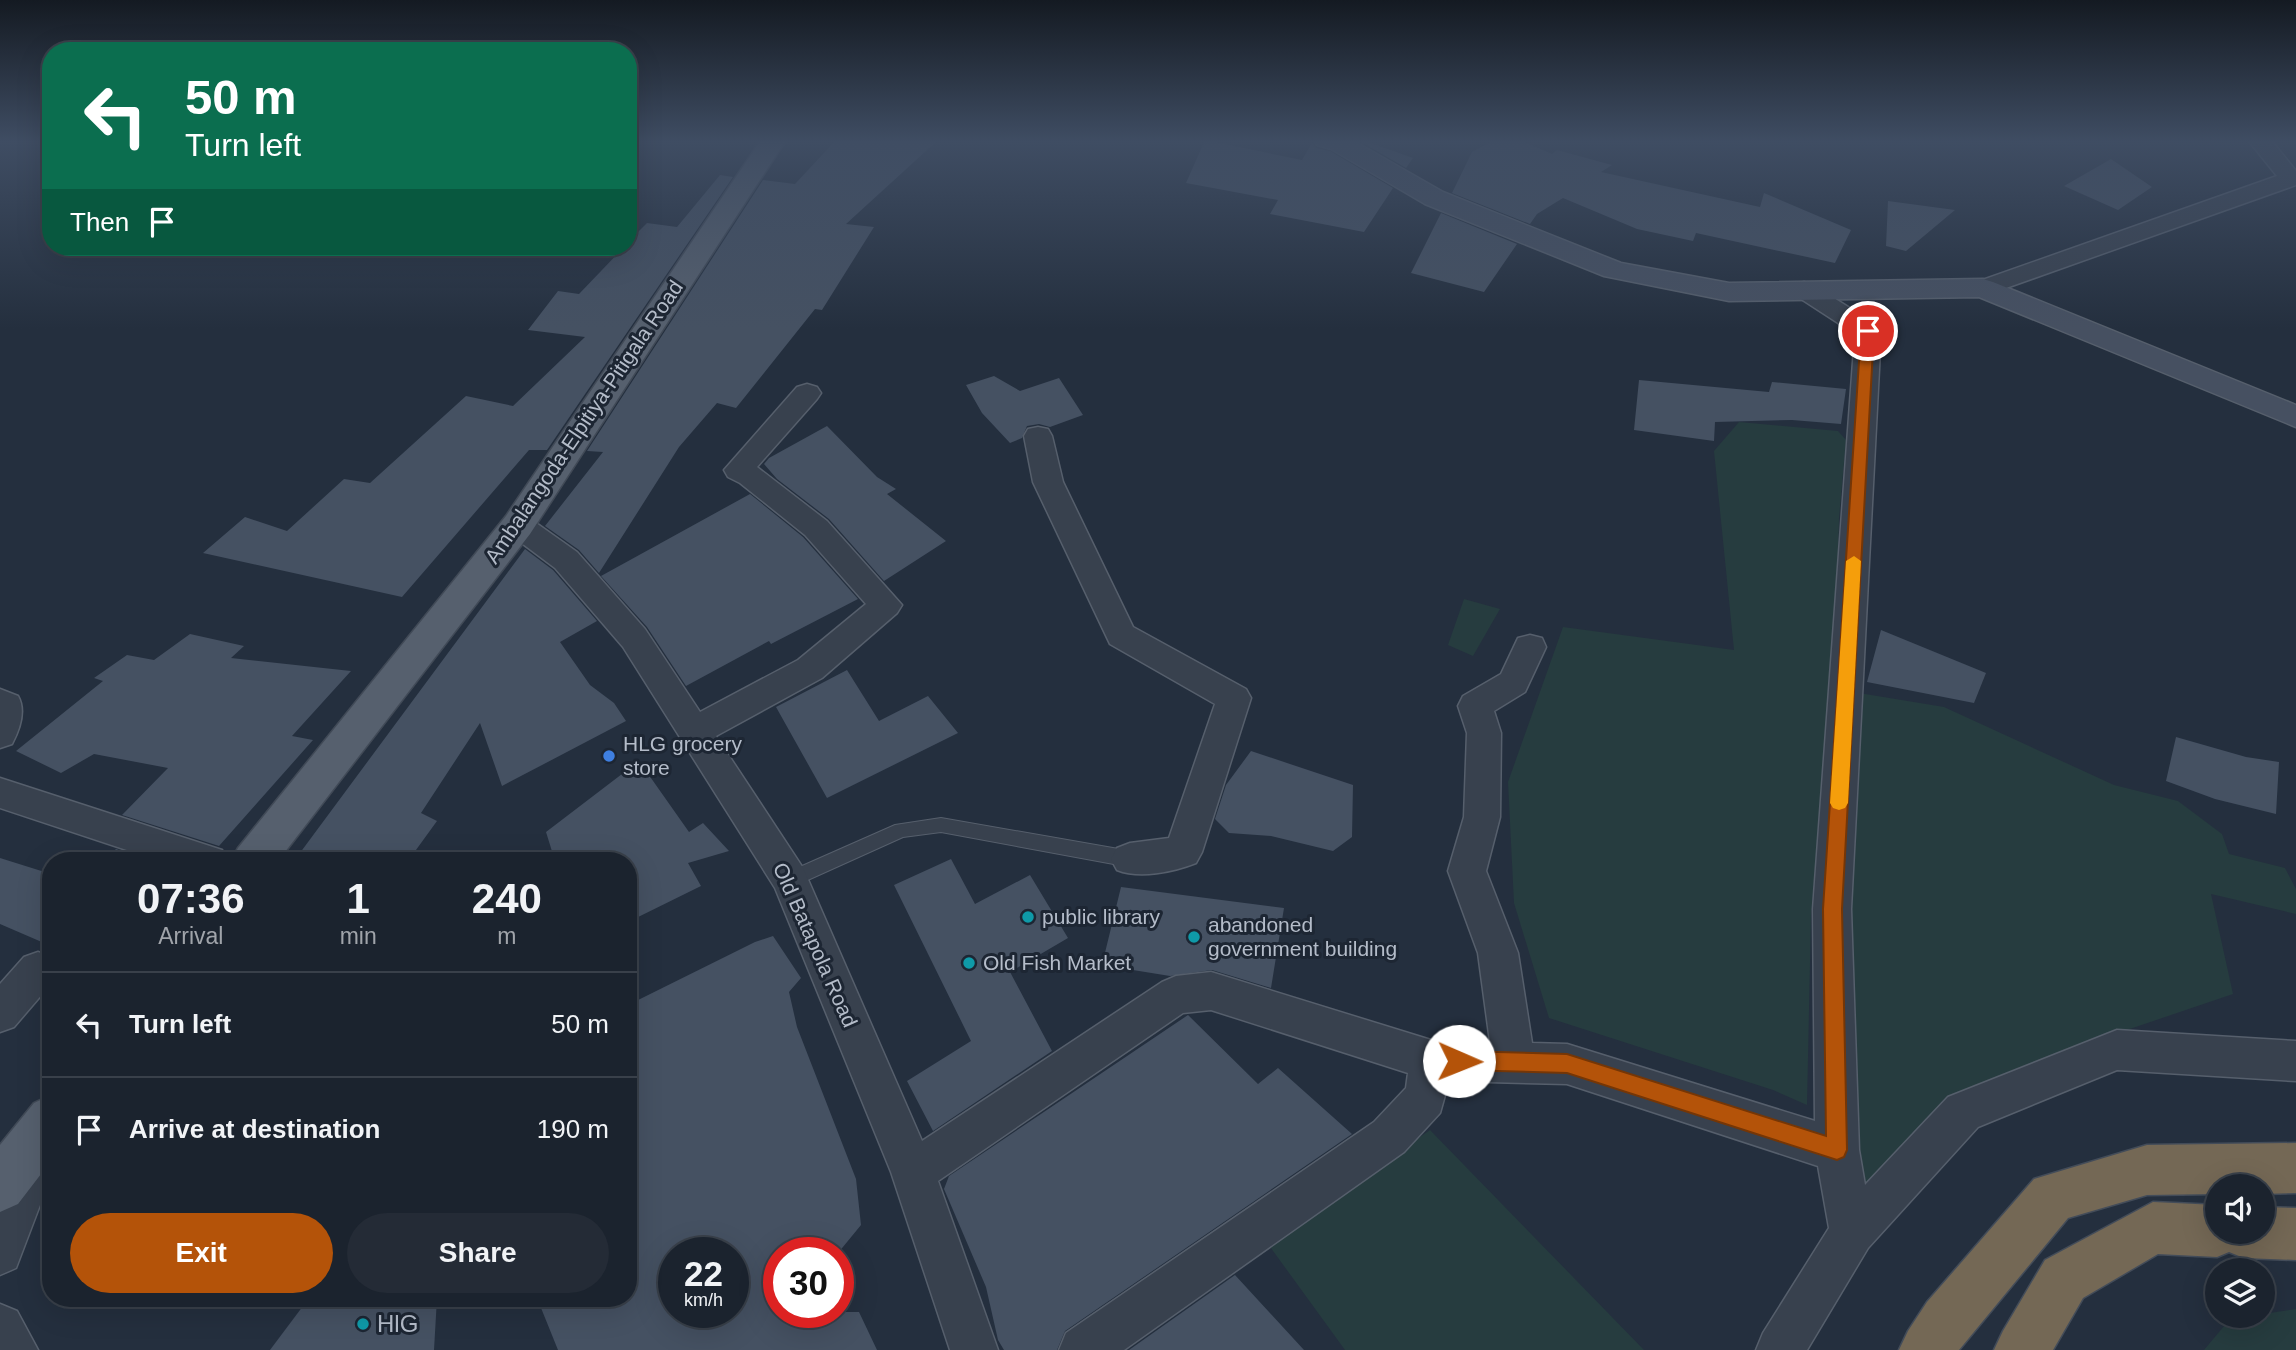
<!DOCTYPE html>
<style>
body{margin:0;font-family:Arial,sans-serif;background:#242b36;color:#f1f3f6;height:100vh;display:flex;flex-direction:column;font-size:26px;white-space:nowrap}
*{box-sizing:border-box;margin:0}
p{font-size:23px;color:#a0a4aa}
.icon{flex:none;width:38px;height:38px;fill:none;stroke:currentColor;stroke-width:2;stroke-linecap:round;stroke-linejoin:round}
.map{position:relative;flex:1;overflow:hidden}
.drawer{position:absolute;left:42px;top:852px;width:595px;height:455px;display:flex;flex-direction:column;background:#1b232e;border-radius:28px;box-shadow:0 7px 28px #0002,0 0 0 2px #39404a}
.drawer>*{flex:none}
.guide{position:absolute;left:42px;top:42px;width:595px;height:214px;border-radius:28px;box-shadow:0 7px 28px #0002,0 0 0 2px #39404a;background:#0b6e4f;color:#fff;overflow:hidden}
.buttons{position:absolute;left:2205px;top:1174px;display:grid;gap:14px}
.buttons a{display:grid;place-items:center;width:70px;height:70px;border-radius:50%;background:#1b232e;box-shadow:0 7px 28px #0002,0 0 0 2px #39404a;font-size:35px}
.speed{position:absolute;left:658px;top:1237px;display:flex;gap:14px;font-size:35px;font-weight:700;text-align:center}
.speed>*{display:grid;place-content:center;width:91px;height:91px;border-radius:50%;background:#1b232e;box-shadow:0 7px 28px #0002,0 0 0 2px #39404a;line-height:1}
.speed small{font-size:18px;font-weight:400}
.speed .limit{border:10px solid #d22;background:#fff;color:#111}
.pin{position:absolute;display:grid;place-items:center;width:60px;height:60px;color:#fff;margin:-30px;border:4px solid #fff;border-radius:50%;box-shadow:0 2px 7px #0007}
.me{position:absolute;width:77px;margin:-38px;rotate:91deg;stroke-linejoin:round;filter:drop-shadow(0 0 5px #0008)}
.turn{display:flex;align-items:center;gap:24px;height:147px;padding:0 28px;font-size:32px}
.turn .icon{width:91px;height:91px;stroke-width:2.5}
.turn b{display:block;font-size:49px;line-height:60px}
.then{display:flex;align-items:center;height:66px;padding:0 28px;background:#0003;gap:14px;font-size:26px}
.eta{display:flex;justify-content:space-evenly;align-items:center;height:119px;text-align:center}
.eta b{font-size:42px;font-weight:600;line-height:49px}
.cta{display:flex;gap:14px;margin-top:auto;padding:14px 28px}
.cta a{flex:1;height:80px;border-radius:42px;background:#b45309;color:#fff;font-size:28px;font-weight:600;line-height:80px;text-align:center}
.cta a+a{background:#242b36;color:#f1f3f6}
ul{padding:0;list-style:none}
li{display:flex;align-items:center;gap:21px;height:105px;padding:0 28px;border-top:2px solid #39404a}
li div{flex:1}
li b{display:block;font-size:26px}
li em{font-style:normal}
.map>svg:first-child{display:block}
</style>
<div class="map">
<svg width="2296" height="1350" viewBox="0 0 2296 1350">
<rect width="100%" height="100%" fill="#242f3e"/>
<path fill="#263c3f" d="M1739,422L1838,431L1846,440L1839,518L1836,630L1811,915L1807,1105L1773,1090L1549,1018L1514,903L1508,782L1563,627L1734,650L1714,451Z
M1464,599L1500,609L1473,656L1448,645Z
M1859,693L1944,707L2114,785L2178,801L2222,834L2229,854L2285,868L2296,889V914L2211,894L2233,994L2059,1053L1863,1214L1836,1081Z
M1430,1130L1644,1350H1345L1268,1244Z
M2296,1309V1350H2204L2230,1319Z"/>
<path fill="#455162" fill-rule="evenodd" d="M836,140H938L846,224L874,227L822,310L815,309L736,408L717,403L679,447L599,573L579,550L545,526L603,452L587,451L763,180L795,184Z
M1205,140L1302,160L1312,143L1316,148L1330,151L1393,188L1364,232L1270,214L1278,200L1186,183Z
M1358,140H1362L1413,158L1406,168Z
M1494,140H1520L1552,154L1557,150L1612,165L1601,172L1760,207L1764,193L1851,230L1835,263L1696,233L1693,241L1637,229L1563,198L1537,214L1530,224L1452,193L1472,152Z
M2111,159L2152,187L2118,210L2064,186Z
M720,175L733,177L547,450H529L402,597L203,553L245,517L287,531L344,479L370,483L466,396L513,406L585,337L528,330L558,291L579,294L624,247H628V242L647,223L677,227Z
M1888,201L1955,210L1906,251L1886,246Z
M1441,213L1517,244L1484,292L1411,273Z
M994,376L1020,391L1059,378L1083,415L1050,427L1039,424L1027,426L1022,438L1010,443L982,413L966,385Z
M1639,380L1769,392L1772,382L1846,389L1841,424L1792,420L1715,422L1714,441L1634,430Z
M827,426L877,477L896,489L887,494L946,541L884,581L829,519L777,479L764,464L769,458Z
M750,494L803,537L858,599L771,644L769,641L686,686L647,627L601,576Z
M525,549L553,570L597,621L560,642L590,685L614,703L626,721L502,786L480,723L421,813L437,821L408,861H294Z
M1881,630L1986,673L1974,703L1867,682Z
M190,634L244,646L231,658L351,671L292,736L313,740L219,846L122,815L168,768L94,754L61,773L16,751L103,681L94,678L127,655L154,660Z
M847,670L879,721L928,696L958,733L827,798L776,707Z
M2176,737L2246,757L2279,762L2276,814L2215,799L2166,781Z
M1251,751L1353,785L1352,837L1333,851L1271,836L1229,833L1215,819L1226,785Z
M639,761L689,832L703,823L729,851L688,863L701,886L628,922V861H555L546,832Z
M116,849L152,861H104Z
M0,858L51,874V946L0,924Z
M951,859L975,904L1030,875L1068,938L1010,972L1052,1051L933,1131L907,1081L971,1041L894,885Z
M1121,887L1284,908L1271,988L1212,970L1170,976L1102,965Z
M773,936L801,978L789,992L797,1027L856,1179L861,1225L838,1253H779V1312H859L877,1350H558L537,1298H628V1005L755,942ZM674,1253H733V1312H674Z
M1188,1015L1258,1084L1278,1068L1352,1134L1065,1331L1057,1350H1004L998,1340L986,1287L944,1189L949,1176Z
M1235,1275L1304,1350H1129Z
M309,1298H437L434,1350H270Z"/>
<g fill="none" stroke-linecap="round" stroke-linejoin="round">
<defs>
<path id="lane" d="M941,818L1130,851L1136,854L1139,859L1136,864L1130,867L941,832L903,837L790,888L784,886L781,880L784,874L895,825Z"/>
<path id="street" d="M2248,140H2271L2296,171V185L1992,293L1983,296L1974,293L1970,288L1974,283L2277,176Z
M1804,282L1813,285L1877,325L1881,331L1851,909L1859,1150L1865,1185L1948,1097L2117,1030L2296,1041V1081L2117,1070L1978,1127L1868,1248L1807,1350H1756L1763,1333L1829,1228L1818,1166L1567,1084L1449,1081L1440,1113L1404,1152L1124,1350H1059L1066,1333L1374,1122L1406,1088L1408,1073L1211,1010L1183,1013L938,1181L998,1350H950L891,1172L775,888L623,647L555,568L507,532L503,525L507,518L518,514L529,518L577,552L645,629L700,712L798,660L866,604L805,535L740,483L728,477L724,470L797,387L807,384L817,387L821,393L817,399L757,467L827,521L902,605L897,613L822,678L716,736L803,868L922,1141L1162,982L1176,976L1211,972L1431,1040L1490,1042L1478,953L1448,871L1464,817L1467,733L1458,706L1463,696L1501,674L1518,638L1530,635L1542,638L1546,647L1525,692L1494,711L1501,733L1500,817L1486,871L1518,953L1532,1043L1567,1044L1815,1121L1813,909L1855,334L1795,295L1791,290L1795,285Z
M1038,427L1048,429L1052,436L1063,482L1133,627L1246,689L1251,698L1202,852L1196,863C1173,872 1140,879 1117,870L1111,859L1117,848L1130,843L1169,838L1215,704L1110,644L1033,482L1024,436L1028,429Z
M0,689L18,696C26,710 20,729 12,744L0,748Z
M0,778L222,850L228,861H160L0,808Z
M38,952L51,957V994L44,992L14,1027L0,1032V984L24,957Z
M35,1138L51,1145V1176L16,1268L0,1275V1194L20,1145Z
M0,1304L17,1311L38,1350H0Z"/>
<path id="secondary" d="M1314,140H1352L1443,192L1621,263L1729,283L1983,279L1993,282L2296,405V427L1979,297L1729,301L1604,276L1425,204L1331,149L1317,145Z"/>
<path id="primary" d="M761,140H786L530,534L278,861H231L238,848L506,516Z
M51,1095V1161L18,1204L0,1212V1145L34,1103Z"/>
<path id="highway" d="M2296,1143V1193L2263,1194V1186H2217V1194L2147,1195L2068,1218L1959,1350H1899L1908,1331L1927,1302L2034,1179L2147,1145Z
M2153,1202L2217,1205V1232H2263V1207L2296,1208V1260L2244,1258L2229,1252L2217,1257L2158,1254L2083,1298L2053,1350H1994L2003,1331L2045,1260Z"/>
</defs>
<use href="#lane" stroke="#565f6c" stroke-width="2"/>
<use href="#street" stroke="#565f6c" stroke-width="3"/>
<use href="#secondary" stroke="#565f6c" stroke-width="3"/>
<use href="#primary" stroke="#414a57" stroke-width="3"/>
<use href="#highway" stroke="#434c59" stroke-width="3"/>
<use href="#lane" fill="#38414e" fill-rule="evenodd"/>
<use href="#street" fill="#38414e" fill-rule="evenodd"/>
<use href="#secondary" fill="#465061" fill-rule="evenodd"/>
<use href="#primary" fill="#56606e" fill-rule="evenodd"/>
<use href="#highway" fill="#746855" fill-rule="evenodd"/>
</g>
<linearGradient id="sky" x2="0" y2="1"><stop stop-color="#141a22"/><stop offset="0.43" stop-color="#3f4d63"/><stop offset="1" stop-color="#3f4d63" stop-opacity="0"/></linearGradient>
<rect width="2296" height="329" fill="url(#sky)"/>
<path fill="#b45309" stroke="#753606" stroke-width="2" d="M1868,327L1874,331L1842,909L1847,1150L1844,1157L1837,1160L1567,1073L1459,1070L1452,1068L1449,1061L1452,1054L1459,1051L1567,1054L1826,1136L1823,909L1861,331Z"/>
<path fill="#f59e0b" d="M1854,556L1861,561L1848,803L1845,808L1839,810L1833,808L1830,803L1846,561Z"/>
<circle fill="#3f7fe0" stroke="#1d2633" stroke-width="2.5" cx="609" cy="756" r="7"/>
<g fill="#0f9aa8" stroke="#1d2633" stroke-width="2.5">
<circle cx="1028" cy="917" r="7"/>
<circle cx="1194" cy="937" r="7"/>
<circle cx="969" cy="963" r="7"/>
<circle cx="363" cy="1324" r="7"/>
</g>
<g text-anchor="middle" stroke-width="6" stroke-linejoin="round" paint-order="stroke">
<g font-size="21" fill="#b4bcc9" stroke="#1d2633">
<text transform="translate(584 422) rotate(-56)" y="7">Ambalangoda-Elpitiya-Pitigala Road</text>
<text transform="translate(815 945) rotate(66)" y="7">Old Batapola Road</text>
</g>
<g font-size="21" fill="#b4bcc9" stroke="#1d2633" text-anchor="start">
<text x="623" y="751">HLG grocery<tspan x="623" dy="24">store</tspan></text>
<text x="1042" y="924">public library</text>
<text x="1208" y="932">abandoned<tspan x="1208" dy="24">government building</tspan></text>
<text x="983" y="970">Old Fish Market</text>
</g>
<g font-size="24" fill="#b4bcc9" stroke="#1d2633" text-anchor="start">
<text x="377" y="1332">HlG</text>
</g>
</g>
</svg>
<div class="buttons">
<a><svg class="icon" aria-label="sound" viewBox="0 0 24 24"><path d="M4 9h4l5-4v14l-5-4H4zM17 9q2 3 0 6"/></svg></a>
<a><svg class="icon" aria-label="layers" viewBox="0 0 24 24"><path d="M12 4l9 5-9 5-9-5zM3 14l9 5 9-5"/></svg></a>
</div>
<div class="speed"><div>22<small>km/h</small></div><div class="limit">30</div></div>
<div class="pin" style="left:1868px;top:331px;background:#d93025"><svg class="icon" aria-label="arrive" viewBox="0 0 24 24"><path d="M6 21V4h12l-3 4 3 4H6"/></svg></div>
<svg class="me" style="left:1459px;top:1061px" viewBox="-20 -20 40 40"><circle r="19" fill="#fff"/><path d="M0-13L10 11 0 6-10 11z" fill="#b45309"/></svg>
<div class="guide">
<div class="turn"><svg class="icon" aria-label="left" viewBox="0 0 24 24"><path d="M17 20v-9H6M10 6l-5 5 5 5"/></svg><div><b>50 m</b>Turn left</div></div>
<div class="then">Then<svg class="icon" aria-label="arrive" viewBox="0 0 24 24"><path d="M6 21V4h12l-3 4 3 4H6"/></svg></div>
</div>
<section class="drawer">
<div class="eta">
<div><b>07:36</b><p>Arrival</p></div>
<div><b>1</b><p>min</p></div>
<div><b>240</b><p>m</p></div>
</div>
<ul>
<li><svg class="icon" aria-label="left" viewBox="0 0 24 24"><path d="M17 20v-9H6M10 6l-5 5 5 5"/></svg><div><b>Turn left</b></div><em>50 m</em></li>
<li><svg class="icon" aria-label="arrive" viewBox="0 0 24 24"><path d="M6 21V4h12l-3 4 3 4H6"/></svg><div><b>Arrive at destination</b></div><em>190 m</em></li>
</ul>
<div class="cta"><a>Exit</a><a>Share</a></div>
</section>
</div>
